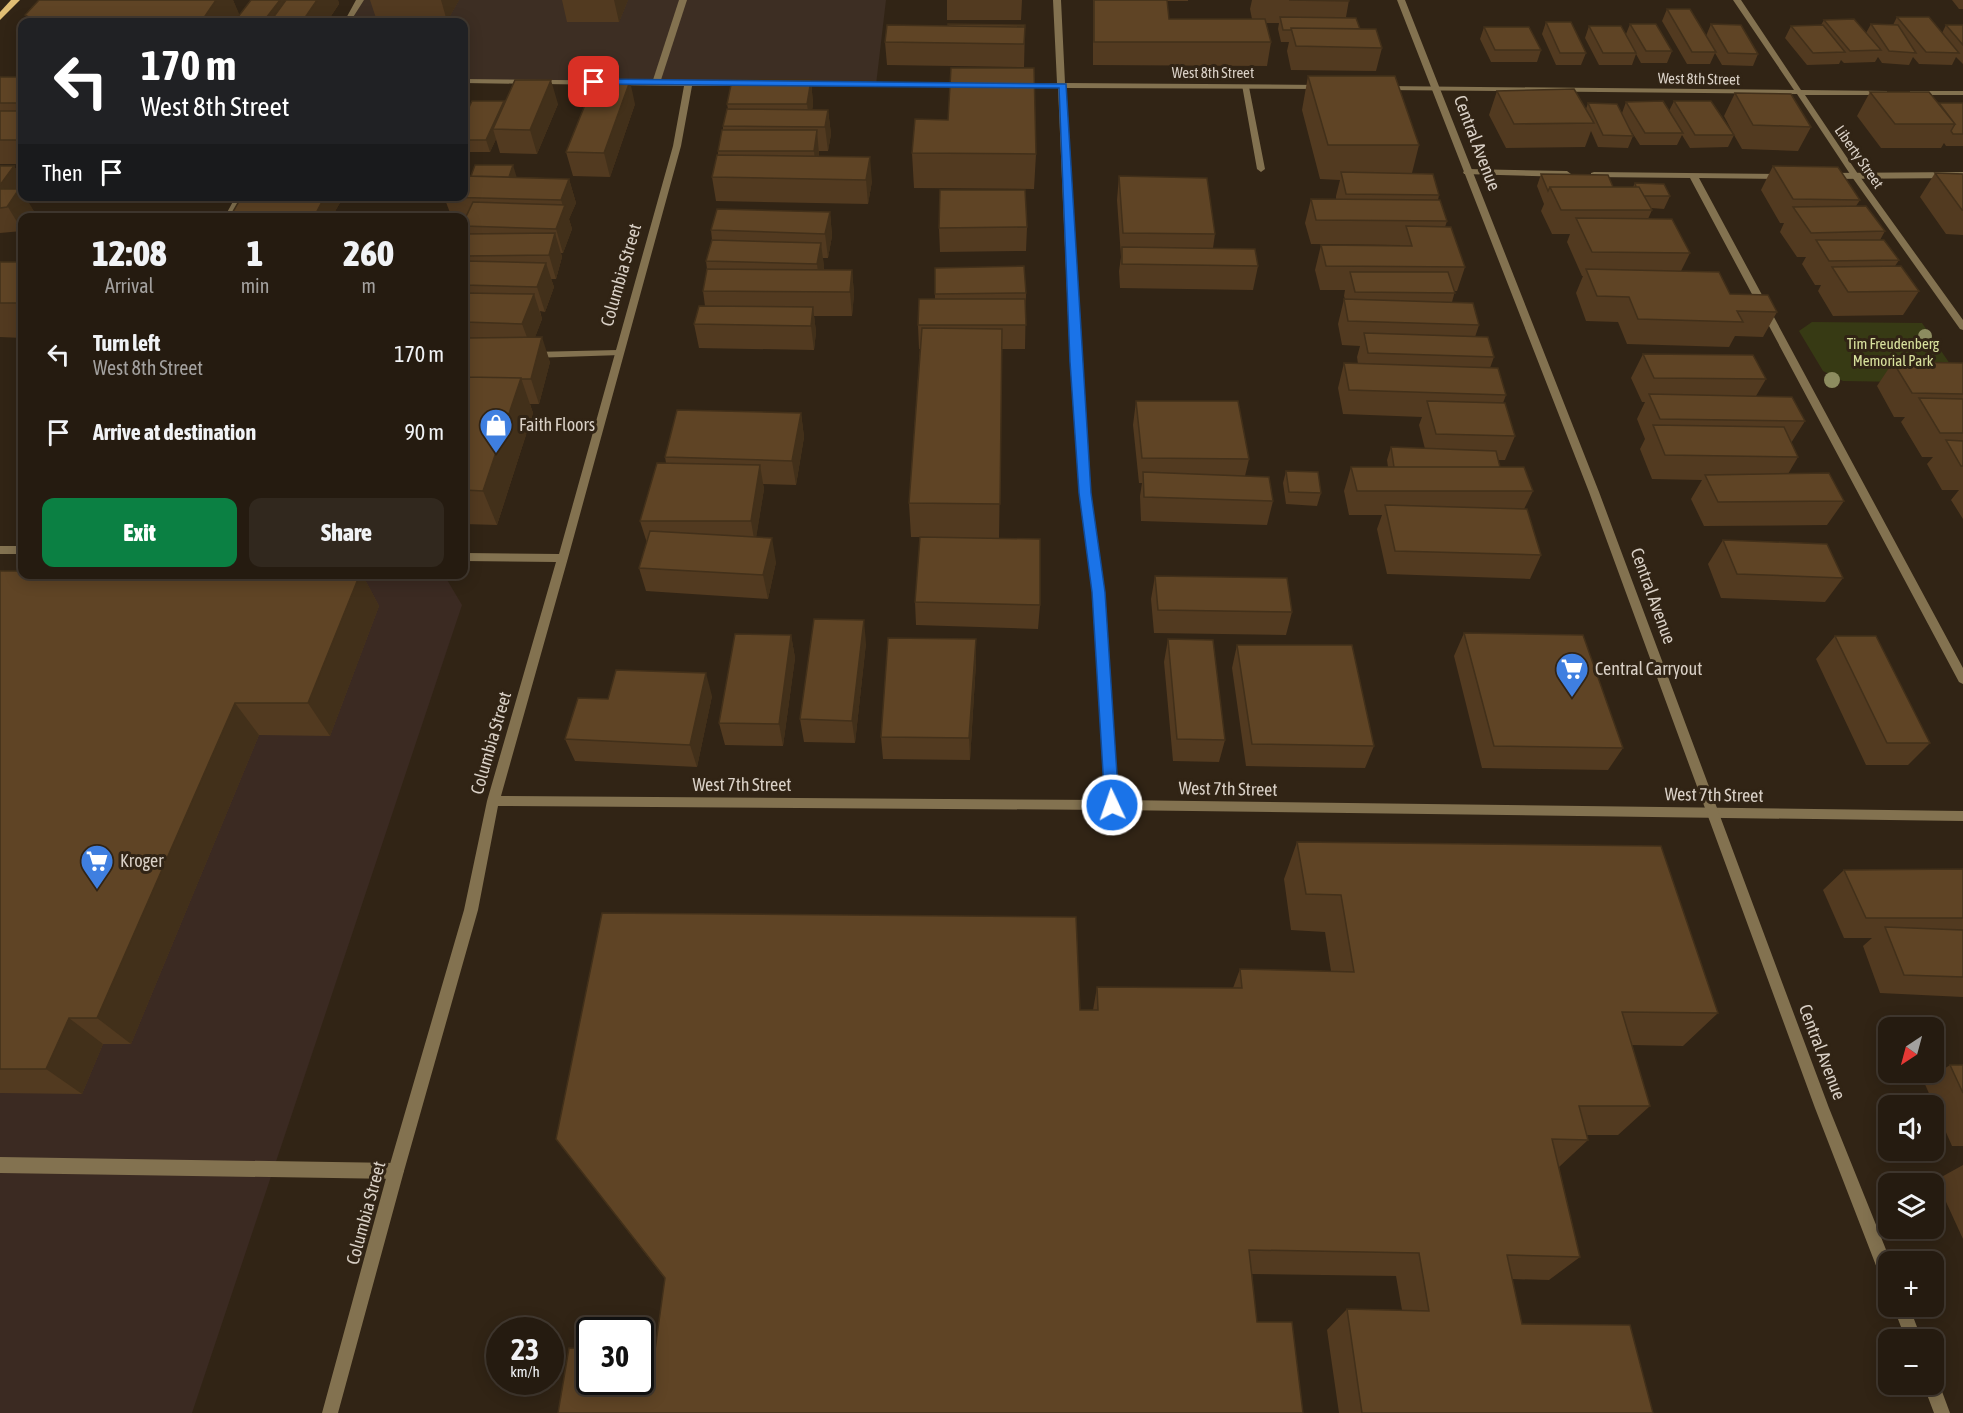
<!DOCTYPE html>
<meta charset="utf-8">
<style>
body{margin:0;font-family:"Asap Condensed",sans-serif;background:#31281e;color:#f1f3f6;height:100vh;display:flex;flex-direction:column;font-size:22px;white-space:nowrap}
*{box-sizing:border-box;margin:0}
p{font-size:20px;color:#a3a19f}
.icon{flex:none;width:33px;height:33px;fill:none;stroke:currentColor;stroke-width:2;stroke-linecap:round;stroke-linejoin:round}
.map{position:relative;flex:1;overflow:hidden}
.sheet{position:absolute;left:18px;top:213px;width:450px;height:366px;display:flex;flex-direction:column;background:#251b10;border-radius:12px;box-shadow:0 3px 15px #0003,0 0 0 2px #423930}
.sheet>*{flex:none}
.top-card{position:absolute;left:18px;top:18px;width:450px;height:183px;border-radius:12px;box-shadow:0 3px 15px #0003,0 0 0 2px #423930;background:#202124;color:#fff;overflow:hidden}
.needle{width:39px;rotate:216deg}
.fabs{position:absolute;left:1878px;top:1017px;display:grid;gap:12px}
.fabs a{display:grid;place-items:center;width:66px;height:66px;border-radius:12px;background:#251b10;box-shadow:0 3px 15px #0003,0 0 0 2px #423930;font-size:30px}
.speed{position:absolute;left:486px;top:1317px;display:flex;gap:12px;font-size:30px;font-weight:700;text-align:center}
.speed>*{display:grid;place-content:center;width:78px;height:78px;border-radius:50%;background:#251b10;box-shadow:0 3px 15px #0003,0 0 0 2px #423930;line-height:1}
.speed small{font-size:15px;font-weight:400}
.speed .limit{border:3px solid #111;border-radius:9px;background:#fff;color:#111}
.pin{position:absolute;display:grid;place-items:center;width:51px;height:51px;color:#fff;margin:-26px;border-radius:12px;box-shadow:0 3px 9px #0006}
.me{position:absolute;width:66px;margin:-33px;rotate:357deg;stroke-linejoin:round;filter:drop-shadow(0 0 4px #0008)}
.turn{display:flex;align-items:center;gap:21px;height:126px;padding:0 24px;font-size:27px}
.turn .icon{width:78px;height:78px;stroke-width:2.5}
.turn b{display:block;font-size:42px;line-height:51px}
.then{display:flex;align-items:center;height:57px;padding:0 24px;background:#0003;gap:12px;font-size:22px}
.eta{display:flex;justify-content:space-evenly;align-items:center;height:102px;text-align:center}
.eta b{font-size:36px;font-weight:800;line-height:42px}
.cta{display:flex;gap:12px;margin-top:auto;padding:12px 24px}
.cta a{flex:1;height:69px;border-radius:12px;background:#0b8043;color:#fff;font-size:24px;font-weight:800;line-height:69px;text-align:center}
.cta a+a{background:#31281e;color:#f1f3f6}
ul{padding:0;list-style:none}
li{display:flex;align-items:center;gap:18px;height:78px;padding:0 24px}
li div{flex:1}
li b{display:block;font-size:22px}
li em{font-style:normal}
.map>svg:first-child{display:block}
</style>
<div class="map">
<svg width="1963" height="1413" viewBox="0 0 1963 1413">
<rect width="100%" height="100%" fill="#312415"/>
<path fill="#3b2a22" d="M446,578L462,605L192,1413H0V584Z"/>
<path fill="#3d2e23" d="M360,0H886L876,85L464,81V22H347Z"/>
<path fill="#373a14" d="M1812,322L1922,323L1963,383L1843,381L1823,371L1799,331Z"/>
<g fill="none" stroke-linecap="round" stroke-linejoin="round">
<path fill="#837250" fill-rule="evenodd" d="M1242,85L1249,87L1265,169L1261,172L1257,169Z
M1467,169L1567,171L1571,174L1567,177L1464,174L1463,172Z
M1594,172L1786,174L1787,176L1783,179L1699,178L1963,668V684L1959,682L1690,178L1591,177V173Z
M1963,172V178L1828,179L1824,176L1828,173Z
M0,173H22V178L0,179Z
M618,350L621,351V355L532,358L527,355L532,352Z
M0,1157L396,1163L401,1166L404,1171L401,1176L396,1179L0,1173Z"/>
<path fill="#837250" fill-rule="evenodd" d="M679,0H687L660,83L653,85L652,83Z"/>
<path fill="#837250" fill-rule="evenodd" d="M356,0H364L350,22H344Z
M1053,0H1061L1065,83L1320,85L1324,87L1320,89L1065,88L1079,339L1090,493L1104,592L1118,800L1963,811V821L1112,810L498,806L478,910L404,1171L338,1413H322L388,1171L464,910L487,801L556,562L464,561V553L559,554L673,146L684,86L464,83V79L747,82L751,84L747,86H692L681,146L568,558L501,796L1105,800L1092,592L1080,493L1069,339L1058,88L1019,87L1015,85L1019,83H1057Z
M1733,0H1741L1801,90L1887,91V95H1805L1858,174L1963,320V330L1960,329L1852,177L1797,94L1385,90L1381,88L1385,86L1794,90Z
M794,82L966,83L970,85L966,87L797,86H794Z
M1910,91H1963V95H1910Z
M236,196H245L233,218H224Z
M0,546H22V554H0Z"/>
<path fill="#837250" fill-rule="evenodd" d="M1397,0H1405L1599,492L1829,1108L1891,1262H1888V1283L1882,1281L1815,1108L1589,492Z
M1893,1306H1909L1922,1340H1906Z
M1934,1377L1937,1378L1950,1413H1934L1923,1384H1934Z"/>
<path fill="#e0be74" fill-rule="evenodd" d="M11,0H20L0,20V12Z"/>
</g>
<g fill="#8d8c60">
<circle cx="1925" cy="336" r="7"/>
<circle cx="1832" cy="380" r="8"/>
</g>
<path fill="#523a20" d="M39,0H233L239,15L251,0H338L339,4L327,22H29L25,15Z
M370,0H459L447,21H377Z
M562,0H628L619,22H567Z
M947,0H1022L1021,20H947Z
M1093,0H1188V1H1167L1169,19H1252L1250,9L1252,0H1349L1346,17L1382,48L1376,71L1291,70L1287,51L1289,42H1281L1278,29L1279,23H1266L1271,42L1267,66L1093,65Z
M1952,0H1963V9H1959Z
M1667,9L1706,36L1711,24L1758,54L1753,66L1722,65L1715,53L1710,64H1687L1662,21Z
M1897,17L1942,33L1946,25H1963V64L1956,57L1952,65L1919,64L1913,57L1909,65L1882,63L1878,57L1875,62L1844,63L1841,60L1839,64L1807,65L1785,38L1791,26L1821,25L1824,20L1866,33L1871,24L1893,25Z
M1546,22L1586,53L1581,65H1556L1542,34Z
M1630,24L1672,51L1667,63H1641L1636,54L1632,65H1599L1585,38L1589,26L1626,34Z
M1025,27L1024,67L887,65L885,42Z
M1484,27L1541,50L1537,62H1491L1480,39Z
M1308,76L1419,145L1412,173L1439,195L1438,200L1447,221L1445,227L1465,267L1457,291H1455L1452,302L1479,325L1475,337L1494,357L1490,368L1506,395L1503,403L1515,436L1505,460H1498L1500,467L1533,491L1524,509L1541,555L1530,579L1387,574L1377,529L1382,515H1349L1344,491L1351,467H1388L1387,460L1391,447L1425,449L1419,425L1422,417L1343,414L1338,388L1344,363L1358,364L1357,357L1360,346L1342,345L1338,324L1344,299H1345L1344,296L1345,290H1320L1315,270L1321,245L1400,246V245L1311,244L1305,223L1311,199H1336V196L1340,180L1320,179L1302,110Z
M0,77H22V164H0Z
M811,80L813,104L812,110H828L831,134L828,151H819V156L872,181L868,204L716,201L712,177L718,155V151L723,130V126L728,109L727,104Z
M464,83L470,104L504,101V104H558L537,154L500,153L496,139L490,152H464Z
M1497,91L1586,109L1588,103L1622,113L1626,102L1669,111L1674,101L1733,133L1724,116L1735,93L1811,127L1798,151L1742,149L1734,135L1728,147L1690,148L1682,135L1677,145H1640L1626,123L1633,136L1628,148L1598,147L1591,131L1585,147L1506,148L1489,115Z
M1870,92L1939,103H1963V146H1946L1944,143L1941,148H1881L1857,116Z
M635,104L610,177L573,176L566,152Z
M948,120L1036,154L1034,189L914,188L912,153Z
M0,166H14L22,179V196L24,197L35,213L22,218V231L0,233Z
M1773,166L1860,200L1856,206L1885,231L1880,240L1899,260L1895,266L1919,291L1903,315L1833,316L1818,291L1821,285H1815L1802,264L1806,257H1797L1780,232L1784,223H1780L1761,190Z
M1935,173L1963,174V235L1946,234L1920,197Z
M1541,174L1613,187H1633L1635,183L1670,196L1664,209L1651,208L1652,210L1648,219L1690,253L1681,271L1730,294L1777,312L1763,337L1735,336L1729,347L1627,344L1618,322L1586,321L1576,293L1583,276H1582L1567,242L1570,234H1552L1541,211L1544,204L1537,186Z
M1119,176L1215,234L1213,248L1258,266L1253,290L1120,288L1119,271L1121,257L1117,200Z
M517,177L569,179L576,203L569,219L572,229L563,253H561L562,257L556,279H551L554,287L545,312L540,311L542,319L535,337L550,362L539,404H530L533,413L497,525L464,524V218H452L444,197Z
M242,196H344L334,213L336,218H232L231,215Z
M830,212L832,236L828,258H823L824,270H852L854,294L852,316H814L816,332L814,350L699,348L694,324L705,306L703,291L707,269L706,261L712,240L711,230Z
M1027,227L1026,251L940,252L939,228Z
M0,262H22V338L0,337Z
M935,268L1026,293L1025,349H1002L999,538L1040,605L1038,629L916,625L915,602L920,537H911L909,503L920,349H919L918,325L935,299Z
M1643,354L1766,379L1756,396L1805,421L1791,443L1798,457L1788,474L1844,501L1827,525L1704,526L1691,499L1702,480L1652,479L1640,449L1645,439L1637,419L1645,402H1642L1631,378Z
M1893,362L1963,363V519L1951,500L1959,490H1942L1927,464L1933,457H1922L1901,422L1905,417H1894L1877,386Z
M1136,401L1249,459L1245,476L1273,501L1267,525L1141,521L1140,496L1142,483H1139L1133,425Z
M801,413L804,437L796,485L763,484L764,489L756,537L776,562L768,599L646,591L639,568L647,543L640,521L666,463L665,457Z
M1286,471L1321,493L1317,506L1286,504L1283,483Z
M1723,540L1843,578L1825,602L1721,598L1708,564Z
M0,571L22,574H362L379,606L330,736L259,735L131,1044H103L82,1094L0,1093Z
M1155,576L1292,612L1286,635L1154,633L1151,599Z
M1464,633L1623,748L1608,770L1482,768L1454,656Z
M791,635L795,658L783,746L725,745L719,723Z
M1835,636L1930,743L1908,765H1866L1816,659Z
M976,639V662L970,760L883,759L881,737Z
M1168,639L1225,740L1219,762L1173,761L1164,662Z
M866,643L855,743L804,742L800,719Z
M1237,645L1374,746L1365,768L1246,766L1232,668Z
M712,696L697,767L575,761L565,739L608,699Z
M1297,842L1718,1013L1683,1046L1632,1045L1650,1106L1618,1135H1587L1588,1140L1559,1167L1580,1257L1549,1280L1512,1279L1522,1324L1653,1413H1339L1327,1330L1347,1309L1402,1310L1396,1276L1252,1274L1257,1322L655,1350L665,1279L556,1139L1080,1010H1093L1097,987L1233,988L1240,969L1331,971L1325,932L1291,930L1284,879Z
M1963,869V997L1880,993L1863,946L1872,938H1844L1823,890L1844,870Z
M1950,1065H1963V1146H1952L1924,1082Z
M1963,1165V1239L1936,1180Z"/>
<path fill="#42301a" d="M216,0H233L241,18L238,22H201Z
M280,0H293L290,22H263Z
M317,0H338L339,4L327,22H302Z
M441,0H459L447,21Z
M614,0H628L619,22Z
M551,80L558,104L537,154L530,130Z
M811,80L813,104L810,128L807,104Z
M630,81L635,104L610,177L604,153Z
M464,83L471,107L464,124Z
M504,101L507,113L493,129L496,139L490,152L486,140Z
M828,110L831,134L828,151L825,127Z
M817,130L819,154L816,175L814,151Z
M870,157L872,181L868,204L866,180Z
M513,165L517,178L507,183Z
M14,166L22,179V196H25L35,213L32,218H22V230L0,194V185Z
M569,179L576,203L569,219L572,229L563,253L556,229L564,209L561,200Z
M325,196H344L334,213L336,218H316L315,215Z
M830,212L832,236L828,258L825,234Z
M555,233L562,257L556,279L549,255Z
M821,243L824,267L820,289L817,264Z
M546,263L554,287L545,312L537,287Z
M852,270L854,294L852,316L850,292Z
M534,294L542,319L531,348L522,324Z
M813,307L816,332L814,350L811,326Z
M542,337L550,362L539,404L531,379Z
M521,378L533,413L497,525L483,491Z
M801,413L804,437L796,485L792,461Z
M760,465L764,489L755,545L751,521Z
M772,538L776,562L768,599L763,575Z
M360,574H362L379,606L330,736L308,703Z
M864,620L866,643L855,743L852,721Z
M791,635L795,658L783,746L779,724Z
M976,639V662L970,760L969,738Z
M706,673L712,696L697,767L690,745Z
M235,703L259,735L131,1044L97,1018Z
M69,1018L103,1044L82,1094L46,1069Z"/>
<path fill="#5f4425" stroke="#42301a" stroke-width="1.5" d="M39,0H216L201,22H37L25,15Z
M251,0H280L263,22H234Z
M286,0H317L302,22H270Z
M1094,0H1167L1169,19H1265L1271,42H1094Z
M1289,0H1349V1Z
M1667,9H1690L1716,52H1692Z
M1280,17L1356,18L1360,29L1291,28V30H1283Z
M1897,17H1929L1959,53L1926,52Z
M1854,19L1881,50L1850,51L1824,20Z
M1546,22H1571L1586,53H1560Z
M948,24L1025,25V27L948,26Z
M1630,24H1656L1672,51H1646Z
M1711,24L1741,25L1758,54L1728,53Z
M1871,24L1898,25L1916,53L1889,51Z
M887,25L1025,27L1024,44L885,42Z
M1823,25L1845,52L1813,53L1791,26Z
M1946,25H1963V45Z
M1589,26H1621L1636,53H1603Z
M1484,27H1529L1541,50H1495Z
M1291,28L1376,29L1382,48L1296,46Z
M951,68H1034L1036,154L912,153L915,119L948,120Z
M1308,76H1395L1419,145H1328Z
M0,77H22V103H0Z
M515,80H551L530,130L493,129Z
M595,80L630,81L604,153L566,152Z
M732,80H811L807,104H727Z
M1574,89L1594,123L1514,124L1497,91Z
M1870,92H1929L1955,124H1895Z
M1735,93L1791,94L1811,127L1753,125Z
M472,101H504L486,140H464V118Z
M1663,101L1683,133H1645L1626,102Z
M1674,101H1711L1734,135H1695Z
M1588,103L1617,104L1633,136L1603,135Z
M1939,103H1963V134H1953L1951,131L1955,124Z
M727,109L828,110L825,127L723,126Z
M0,111H22V140H0Z
M722,130H817L814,151H718Z
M717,155L870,157L866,180L712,177Z
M475,165H513L509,177L471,176Z
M0,166H14L0,185Z
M1773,166L1838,167L1860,200L1793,199Z
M1341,172L1433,174L1439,195L1346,194Z
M1935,173L1963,174V210H1962Z
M1541,174L1608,175L1613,187H1550L1548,191Z
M464,176L569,179L561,200L444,197L464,196Z
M1119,176L1207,178L1215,234L1123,233Z
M1635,183L1664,184L1670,196H1644L1639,187H1636Z
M1550,187H1639L1652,210H1561Z
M0,189H19L7,207L0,208Z
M940,190H1025L1027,227L939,228Z
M242,196H325L315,215H231Z
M1311,199L1440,200L1447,221L1316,220Z
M473,202L565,205L556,229L464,226V221Z
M1866,206L1885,231L1811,233L1793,207Z
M717,209L830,212L825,234L711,230Z
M1576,218L1672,219L1690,253L1592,252Z
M1406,226L1451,227L1465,267L1326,266L1321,245L1412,246Z
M555,233L549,255L464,256V234Z
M712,240L821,243L817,264L706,261Z
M1816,240H1884L1899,260L1829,261Z
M1122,247L1255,249L1258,266L1122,264Z
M464,261L546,263L537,287L464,285Z
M0,262H22V303H0Z
M1024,266L1026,293L935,294V268Z
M1901,266L1919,291L1848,292L1832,267Z
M707,269L852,270L850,292L703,291Z
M1586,269L1719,272L1730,294L1768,295L1777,312L1737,311L1743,322L1638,319L1629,297L1597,296Z
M1350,272H1448L1455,293L1355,292Z
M464,293L534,294L522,324L464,322Z
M919,299H1025L1026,325H918Z
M1344,299L1473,303L1479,325L1348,321Z
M699,306L813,307L811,326L694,324Z
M922,328L1002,329L1000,504L909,503Z
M1364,333L1488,337L1494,357L1368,353Z
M542,337L531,379H521V378L464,377V347L466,338Z
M1643,354L1753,355L1766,379L1654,378Z
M1893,362L1963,363V394L1912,393Z
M1344,363L1498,368L1506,395L1349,390Z
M464,377L521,378L483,491L464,490Z
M1649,394L1792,397L1805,421L1660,419Z
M1919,398L1963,399V433H1940Z
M1136,401H1238L1249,459L1142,458Z
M1427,401L1505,403L1515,436L1436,434Z
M677,410L801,413L792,461L665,457Z
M1653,425L1784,427L1798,457L1665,455Z
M1946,440L1963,441V466H1961Z
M1391,447L1496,451L1500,467H1394Z
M657,463L760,465L751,521H640Z
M1351,467H1524L1533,491H1357Z
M1286,471L1318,472L1321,493L1289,492Z
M1143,472L1269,477L1273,501L1144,497Z
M1829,473L1844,501L1718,502L1705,475Z
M1385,505L1527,509L1541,555L1395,551Z
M650,531L772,538L763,575L639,568Z
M920,537L1040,539V605L915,602Z
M1723,540L1827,544L1843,578L1737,574Z
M0,571H22V574H360L308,703H235L97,1018H69L46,1069H0Z
M1155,576L1287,578L1292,612L1158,610Z
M814,619L864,620L852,721L800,719Z
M1464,633L1583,635L1623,748L1494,746Z
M735,634L791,635L779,724L719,723Z
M1835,636H1876L1930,743H1887Z
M888,638L976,639L969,738L881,737Z
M1168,639L1213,640L1225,740L1177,739Z
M1237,645H1352L1374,746L1252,744Z
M616,670L706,673L690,745L565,739L578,698L608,699Z
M1297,842L1661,846L1718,1013L1622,1012L1650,1106H1579L1588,1140L1552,1139L1580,1257L1507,1255L1522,1324L1630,1325L1653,1413H1362L1347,1309L1429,1311L1419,1253L1249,1250L1257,1322H1292L1303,1413H558L569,1348L590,1349V1382H640V1350H655L665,1278L556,1139L602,913L1076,917L1080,1010H1098L1097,987L1242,988L1240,969L1354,972L1341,895L1306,894Z
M1963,869V918H1866L1844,870Z
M1885,927L1963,930V977L1904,975Z
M1950,1065H1963V1093Z"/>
<path fill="#1a73e8" stroke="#114b97" stroke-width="1.5" d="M594,79L1066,84L1091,493L1105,592L1119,805L1117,809H1107L1105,805L1092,592L1079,493L1070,362L1059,88L591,84V80Z"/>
<defs>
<symbol id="shop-pin" viewBox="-11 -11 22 30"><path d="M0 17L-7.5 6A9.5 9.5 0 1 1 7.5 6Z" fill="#3f7fe0" stroke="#312415"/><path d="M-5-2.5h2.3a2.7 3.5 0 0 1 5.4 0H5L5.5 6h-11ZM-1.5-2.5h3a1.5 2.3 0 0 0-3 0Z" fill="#fff"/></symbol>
<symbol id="supermarket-pin" viewBox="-11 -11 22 30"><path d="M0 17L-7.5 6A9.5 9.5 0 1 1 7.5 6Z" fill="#3f7fe0" stroke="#312415"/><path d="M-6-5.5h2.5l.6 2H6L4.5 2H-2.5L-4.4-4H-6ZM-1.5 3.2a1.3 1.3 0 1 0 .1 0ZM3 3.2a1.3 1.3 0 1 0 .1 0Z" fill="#fff"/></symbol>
</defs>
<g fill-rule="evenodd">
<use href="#shop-pin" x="477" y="406" width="38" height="52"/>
<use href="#supermarket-pin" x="1553" y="650" width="38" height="52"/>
<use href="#supermarket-pin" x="78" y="842" width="38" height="52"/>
</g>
<g text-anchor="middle" stroke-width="6" stroke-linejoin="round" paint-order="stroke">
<g font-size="15" fill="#d9d0c6" stroke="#312415">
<text x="1213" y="78">West 8th Street</text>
<text transform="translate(1699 79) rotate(1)" y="5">West 8th Street</text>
<text transform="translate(1859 157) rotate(55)" y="5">Liberty Street</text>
</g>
<g font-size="15" fill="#d8e19d" stroke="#312415">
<text x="1893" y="349">Tim Freudenberg<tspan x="1893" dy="17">Memorial Park</tspan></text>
</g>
<g font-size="18" fill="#d9d0c6" stroke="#312415">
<text transform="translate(1477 143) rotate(69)" y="6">Central Avenue</text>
<text transform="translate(621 275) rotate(-74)" y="6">Columbia Street</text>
<text transform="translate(1653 596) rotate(70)" y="6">Central Avenue</text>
<text transform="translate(491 743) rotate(-74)" y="6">Columbia Street</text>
<text x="742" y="791">West 7th Street</text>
<text transform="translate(1228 789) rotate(1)" y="6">West 7th Street</text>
<text transform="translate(1714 795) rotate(1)" y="6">West 7th Street</text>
<text transform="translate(1822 1052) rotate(69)" y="6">Central Avenue</text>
<text transform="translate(366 1213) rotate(-75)" y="6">Columbia Street</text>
</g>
<g font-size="18" fill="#d9d0c6" stroke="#312415" text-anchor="start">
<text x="519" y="431">Faith Floors</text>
<text x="1595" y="675">Central Carryout</text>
<text x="120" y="867">Kroger</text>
</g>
</g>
</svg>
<div class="fabs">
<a><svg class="needle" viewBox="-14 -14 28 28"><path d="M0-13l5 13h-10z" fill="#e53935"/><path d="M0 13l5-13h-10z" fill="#a3a19f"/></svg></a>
<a><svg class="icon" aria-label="sound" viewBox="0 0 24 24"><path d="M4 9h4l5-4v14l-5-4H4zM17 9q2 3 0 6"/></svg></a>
<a><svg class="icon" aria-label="layers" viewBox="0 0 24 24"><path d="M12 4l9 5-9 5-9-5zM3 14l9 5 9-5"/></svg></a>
<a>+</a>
<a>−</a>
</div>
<div class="speed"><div>23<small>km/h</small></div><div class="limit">30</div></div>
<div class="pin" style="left:594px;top:82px;background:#d93025"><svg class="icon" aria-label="arrive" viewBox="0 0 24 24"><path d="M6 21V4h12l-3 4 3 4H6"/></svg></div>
<svg class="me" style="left:1112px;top:805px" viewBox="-20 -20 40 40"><circle r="17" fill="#1a73e8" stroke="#fff" stroke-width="3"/><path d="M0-11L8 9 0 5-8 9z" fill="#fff"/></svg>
<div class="top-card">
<div class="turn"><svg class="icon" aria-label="left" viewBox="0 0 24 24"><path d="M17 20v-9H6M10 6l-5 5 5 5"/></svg><div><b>170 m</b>West 8th Street</div></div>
<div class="then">Then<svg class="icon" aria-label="arrive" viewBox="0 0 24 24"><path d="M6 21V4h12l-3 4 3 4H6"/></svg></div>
</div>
<section class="sheet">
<div class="eta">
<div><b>12:08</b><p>Arrival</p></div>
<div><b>1</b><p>min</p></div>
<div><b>260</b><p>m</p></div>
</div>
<ul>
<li><svg class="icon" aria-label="left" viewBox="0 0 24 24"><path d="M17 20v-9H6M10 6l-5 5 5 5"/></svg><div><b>Turn left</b><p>West 8th Street</p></div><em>170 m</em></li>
<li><svg class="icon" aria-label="arrive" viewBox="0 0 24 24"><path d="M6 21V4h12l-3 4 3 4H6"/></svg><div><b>Arrive at destination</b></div><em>90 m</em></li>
</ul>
<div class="cta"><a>Exit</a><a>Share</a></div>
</section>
</div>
